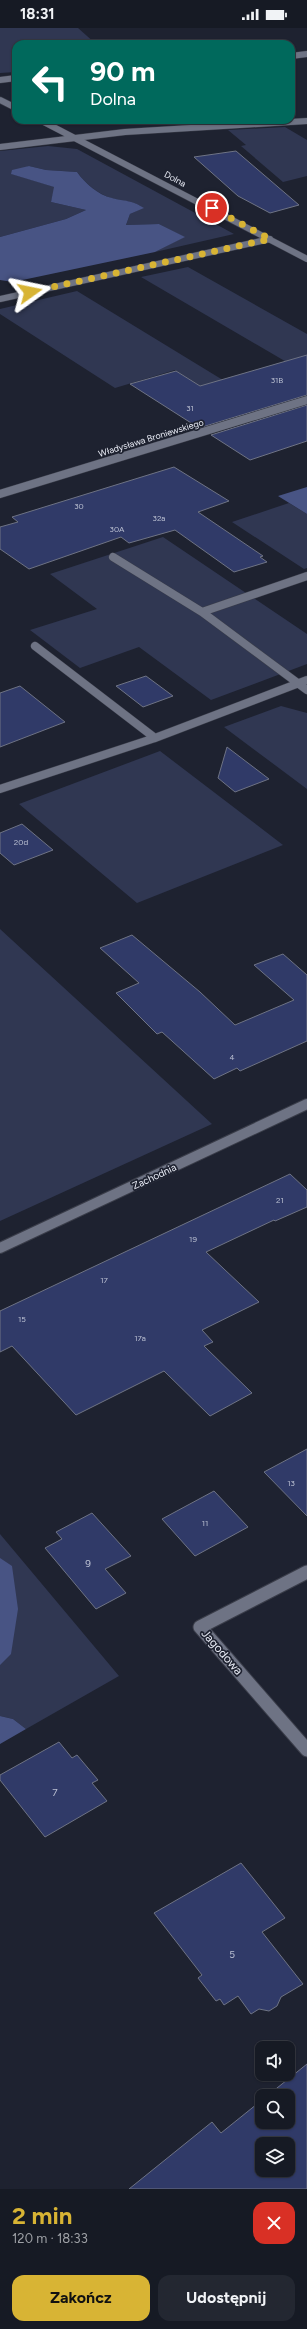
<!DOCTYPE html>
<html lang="pl">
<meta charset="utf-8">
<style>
body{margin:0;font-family:Figtree,sans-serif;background:#232731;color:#f1f3f6;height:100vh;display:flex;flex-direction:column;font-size:15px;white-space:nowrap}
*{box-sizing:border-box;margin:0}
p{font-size:13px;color:#9ea1a6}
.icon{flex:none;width:22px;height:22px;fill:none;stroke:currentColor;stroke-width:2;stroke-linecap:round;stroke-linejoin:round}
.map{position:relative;height:2161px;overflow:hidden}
.drawer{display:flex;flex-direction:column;background:#161a24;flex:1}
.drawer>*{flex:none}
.guide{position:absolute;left:12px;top:12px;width:283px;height:84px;border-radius:12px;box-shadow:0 1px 3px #0004,0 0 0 1px #353841;background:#00695c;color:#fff;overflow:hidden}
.fabs{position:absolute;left:255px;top:2013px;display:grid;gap:8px}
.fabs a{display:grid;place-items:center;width:40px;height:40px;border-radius:8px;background:#161a24;box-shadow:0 1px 3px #0004,0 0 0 1px #353841;font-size:20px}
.pin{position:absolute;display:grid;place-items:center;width:34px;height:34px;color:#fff;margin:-17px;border:2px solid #fff;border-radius:50%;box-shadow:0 1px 4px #0007}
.me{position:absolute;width:44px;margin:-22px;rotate:78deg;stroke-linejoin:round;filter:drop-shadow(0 0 3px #0008)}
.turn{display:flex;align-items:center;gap:14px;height:84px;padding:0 12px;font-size:18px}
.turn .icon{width:52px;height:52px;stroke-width:2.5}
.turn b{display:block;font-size:28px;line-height:34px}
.round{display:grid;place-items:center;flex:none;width:42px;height:42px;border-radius:12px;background:#232731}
.head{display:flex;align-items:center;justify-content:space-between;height:68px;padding:0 12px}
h1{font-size:24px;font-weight:700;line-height:30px;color:#d8b434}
.action{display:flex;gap:8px;margin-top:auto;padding:8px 12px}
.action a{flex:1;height:46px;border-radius:12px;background:#d8b434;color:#111;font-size:16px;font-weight:700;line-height:46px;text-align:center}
.action a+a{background:#232731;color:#f1f3f6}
.status{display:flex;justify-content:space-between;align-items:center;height:28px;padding:0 20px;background:#161a24;direction:ltr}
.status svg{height:11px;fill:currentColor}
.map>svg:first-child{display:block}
</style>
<div class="status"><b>18:31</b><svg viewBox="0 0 49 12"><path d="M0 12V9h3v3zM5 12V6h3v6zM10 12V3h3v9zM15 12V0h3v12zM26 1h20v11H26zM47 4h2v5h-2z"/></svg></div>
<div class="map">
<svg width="307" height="2161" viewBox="0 0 307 2161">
<rect width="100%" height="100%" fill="#1e2230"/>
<path fill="#303752" d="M0,0H78L96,16H16V44L0,45Z
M285,99L307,112V148L283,154L241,118L246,117L228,102Z
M48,118L77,121L234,206L155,224L184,209L159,196L126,197L130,186L143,180C129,170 126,175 111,170C98,166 85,155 77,144L46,142L29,138L12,146L55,159L51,174L86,182L66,191L0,209V123Z
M188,239L307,306V346L141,249Z
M77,263L262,376L241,384L175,342L115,360L0,286V281Z
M289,475L307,486V540L304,541L232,494Z
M163,509L307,606V636L211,672L139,619L80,640L30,602L97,581L50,546Z
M281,678L307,685V761L224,699Z
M160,723L283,817L137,875L19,776Z
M0,901L212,1096L0,1193Z
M0,1506L119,1648L26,1701L13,1691L0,1688Z"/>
<path fill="#485484" d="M29,138L46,142L77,144C85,155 98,167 112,170C126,174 130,171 144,180L130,186L126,197L159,196L185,209L155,224L13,254L0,252V209L66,191L86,182L51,174L54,159L11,146L12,142Z
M307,459V486L278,468Z
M0,1530L12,1538L18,1581L11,1626L0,1637Z
M0,1688L13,1691L26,1701L0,1716Z"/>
<path fill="#303a68" stroke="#6e7384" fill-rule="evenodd" d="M236,123L299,177L270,185L238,168L194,129Z
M307,327V367L199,400L130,356L176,343L200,358Z
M307,377V413L250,432L211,407Z
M174,439L229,473L198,484L263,528L260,529L267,534L234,544L175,502L129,515L121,509L29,541L0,521V499L18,494L12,489Z
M146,648L173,668L143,679L116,658Z
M20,658L65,694L0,719V665Z
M227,719L269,751L235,764L218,750Z
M22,796L53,822L14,837L0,825V805Z
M132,907L200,964L235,997L294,972L254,937L283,926L307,947V1013L240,1043L237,1040L214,1051L162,1004L157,1006L116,965L139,955L100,920Z
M290,1146L307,1162V1179L275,1193L274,1192L206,1224L259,1274L202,1302L213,1314L204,1318L252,1365L210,1388L164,1343L76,1387L12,1318L0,1324V1283Z
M307,1421V1488L264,1444Z
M214,1463L248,1499L195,1528L162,1491Z
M92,1485L131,1528L105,1541L126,1565L96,1581L45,1520L62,1511L56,1504Z
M59,1714L72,1730L77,1727L98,1752L92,1755L107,1773L45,1809L0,1752V1747Z
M241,1835L285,1890L262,1904L303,1956L281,1969L277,1978L269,1983L259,1981L251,1986L238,1968L224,1977L220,1971L216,1973L198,1950L202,1947L154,1885Z
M307,2036V2161H129L212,2094L221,2105L262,2072V2094H288V2068H267ZM262,2116H288V2142H262Z"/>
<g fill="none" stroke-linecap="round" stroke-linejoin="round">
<defs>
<path id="lane" d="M291,28L307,26
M0,52L16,50
M0,271L270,211"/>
<path id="street-far3" d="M0,72L16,80
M40,92L307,231
M0,119L125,104L307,93"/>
<path id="street-far2" d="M0,466L307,372
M113,529L202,584L307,662
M202,584L307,548
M35,618L155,710
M0,761L155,710L307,652"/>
<path id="street-far1" d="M0,1220L307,1076"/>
<path id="street" d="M307,1544L200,1599L307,1722"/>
</defs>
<use href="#lane" stroke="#3a3d49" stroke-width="7"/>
<use href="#street-far3" stroke="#3a3d49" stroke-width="7"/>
<use href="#street-far2" stroke="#3a3d49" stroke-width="9"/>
<use href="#street-far1" stroke="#3a3d49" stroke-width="12"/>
<use href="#street" stroke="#3a3d49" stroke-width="15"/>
<use href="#lane" stroke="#6e7384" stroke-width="6"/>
<use href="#street-far3" stroke="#6e7384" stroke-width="6"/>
<use href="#street-far2" stroke="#6e7384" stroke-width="8"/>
<use href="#street-far1" stroke="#6e7384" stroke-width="10"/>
<use href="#street" stroke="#6e7384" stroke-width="13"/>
</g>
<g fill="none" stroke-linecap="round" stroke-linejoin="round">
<path stroke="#d8b434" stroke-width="7" stroke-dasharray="0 12.6" d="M30,264L270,211L212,180"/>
</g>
<g text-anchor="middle" stroke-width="3.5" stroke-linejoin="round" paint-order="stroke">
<g font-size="8" fill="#bbc0d2">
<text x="277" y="355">31B</text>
<text x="190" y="383">31</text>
<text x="79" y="481">30</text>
<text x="159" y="493">32a</text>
<text x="117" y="504">30A</text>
<text x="21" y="817">20d</text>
<text x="232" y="1032">4</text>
<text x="280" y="1175">21</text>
<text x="193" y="1214">19</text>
<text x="104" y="1255">17</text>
<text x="22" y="1294">15</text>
<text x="140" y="1313">17a</text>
<text x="291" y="1458">13</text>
<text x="205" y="1498">11</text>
</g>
<g font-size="9" fill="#e9ecf6" stroke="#1e2230">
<text transform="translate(175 151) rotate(28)" y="3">Dolna</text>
<text transform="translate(151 410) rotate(-17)" y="3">Władysława Broniewskiego</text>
</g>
<g font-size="10" fill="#e9ecf6" stroke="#1e2230">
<text transform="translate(154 1148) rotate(-25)" y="4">Zachodnia</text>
</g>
<g font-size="10" fill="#bbc0d2">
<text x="88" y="1539">9</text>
<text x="55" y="1768">7</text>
<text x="232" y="1930">5</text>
</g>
<g font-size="12" fill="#e9ecf6" stroke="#1e2230">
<text transform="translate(222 1624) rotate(49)" y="4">Jagodowa</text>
</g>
</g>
</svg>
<div class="fabs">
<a><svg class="icon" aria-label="sound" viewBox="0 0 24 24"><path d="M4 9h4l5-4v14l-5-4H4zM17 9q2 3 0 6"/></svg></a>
<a><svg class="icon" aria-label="search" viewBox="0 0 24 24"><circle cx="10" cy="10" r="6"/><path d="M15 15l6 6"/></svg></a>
<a><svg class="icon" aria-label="layers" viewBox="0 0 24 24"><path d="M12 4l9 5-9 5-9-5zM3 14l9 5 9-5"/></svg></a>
</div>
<div class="pin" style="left:212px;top:180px;background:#d93025"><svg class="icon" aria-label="arrive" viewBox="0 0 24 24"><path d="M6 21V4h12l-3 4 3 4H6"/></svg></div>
<svg class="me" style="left:30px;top:264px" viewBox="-20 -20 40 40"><path d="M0-17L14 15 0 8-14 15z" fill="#d8b434" stroke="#fff" stroke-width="4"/></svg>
<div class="guide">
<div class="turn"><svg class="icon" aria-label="left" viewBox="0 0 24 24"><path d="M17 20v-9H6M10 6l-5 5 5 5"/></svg><div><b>90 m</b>Dolna</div></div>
</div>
</div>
<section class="drawer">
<div class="head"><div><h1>2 min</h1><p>120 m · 18:33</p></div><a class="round" style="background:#d93025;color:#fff"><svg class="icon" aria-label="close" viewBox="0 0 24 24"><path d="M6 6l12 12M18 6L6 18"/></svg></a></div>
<div class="action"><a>Zakończ</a><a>Udostępnij</a></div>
</section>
